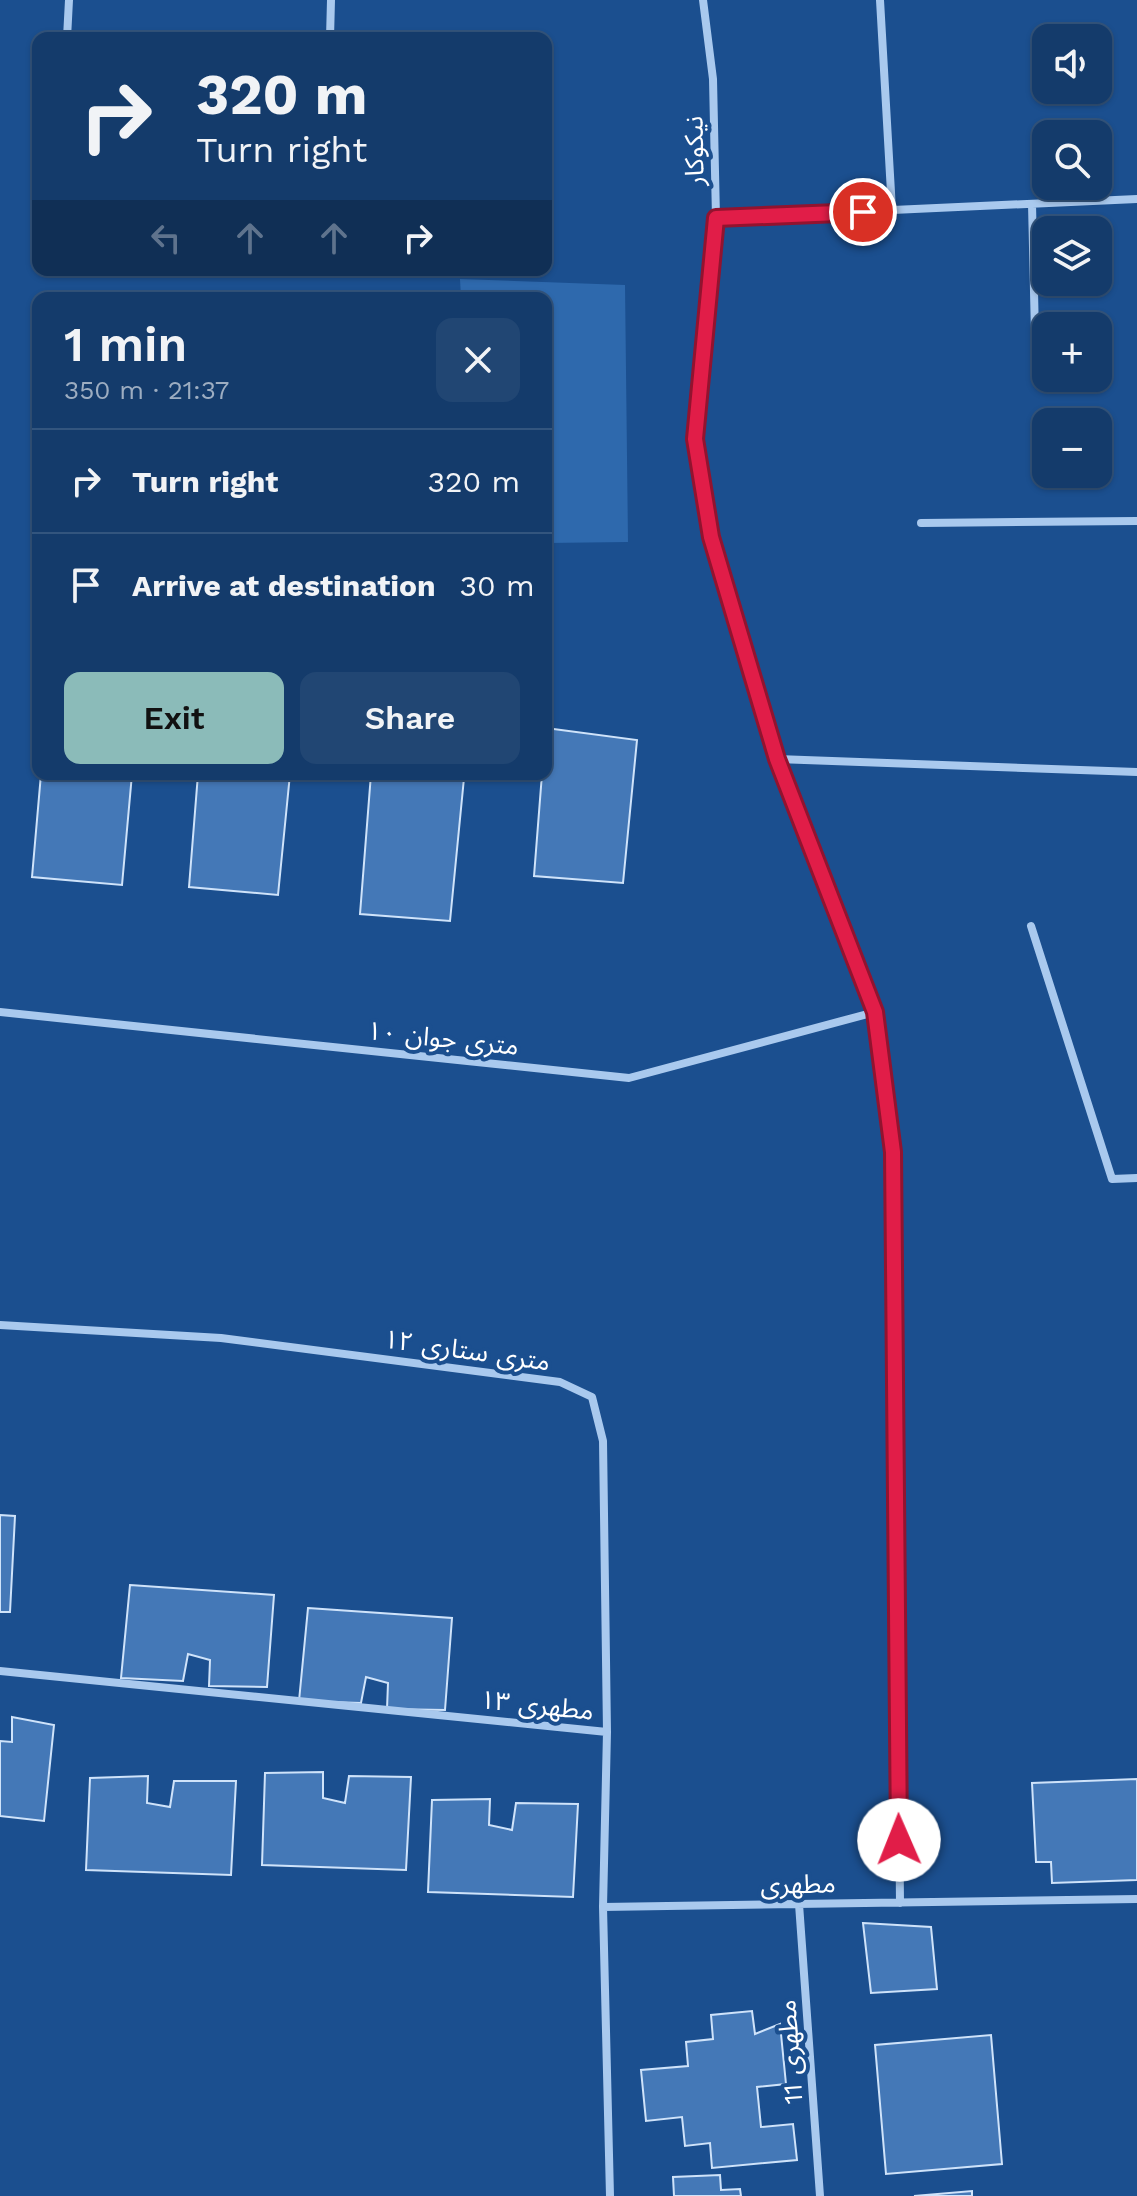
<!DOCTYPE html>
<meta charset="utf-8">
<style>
body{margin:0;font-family:"Work Sans","Noto Sans Arabic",sans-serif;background:#214673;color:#f1f3f6;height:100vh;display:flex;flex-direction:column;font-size:30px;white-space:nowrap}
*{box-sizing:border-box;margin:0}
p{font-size:26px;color:#9dadc1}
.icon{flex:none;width:44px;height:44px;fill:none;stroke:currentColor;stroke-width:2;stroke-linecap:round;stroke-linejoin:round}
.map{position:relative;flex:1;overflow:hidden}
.panel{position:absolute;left:32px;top:292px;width:520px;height:488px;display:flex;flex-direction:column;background:#143b6b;border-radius:16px;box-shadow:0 2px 6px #0004,0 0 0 2px #33557e}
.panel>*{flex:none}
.guide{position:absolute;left:32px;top:32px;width:520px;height:244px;border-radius:16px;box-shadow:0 2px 6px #0004,0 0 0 2px #33557e;background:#143b6b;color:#f1f3f6;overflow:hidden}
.controls{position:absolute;left:1032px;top:24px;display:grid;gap:16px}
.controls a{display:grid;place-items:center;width:80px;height:80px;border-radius:16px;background:#143b6b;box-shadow:0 2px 6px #0004,0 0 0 2px #33557e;font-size:40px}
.pin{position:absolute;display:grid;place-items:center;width:68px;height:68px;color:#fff;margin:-34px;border:4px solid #fff;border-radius:50%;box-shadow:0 2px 8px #0007}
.me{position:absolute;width:88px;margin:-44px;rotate:359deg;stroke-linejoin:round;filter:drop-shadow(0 0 6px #0008)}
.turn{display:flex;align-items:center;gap:28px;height:168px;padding:0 32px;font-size:36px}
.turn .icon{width:104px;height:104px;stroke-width:2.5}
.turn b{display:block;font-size:56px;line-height:68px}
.lanes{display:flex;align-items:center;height:76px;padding:0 32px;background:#0003;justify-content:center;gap:40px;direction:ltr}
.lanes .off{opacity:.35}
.round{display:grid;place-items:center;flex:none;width:84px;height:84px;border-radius:16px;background:#214673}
.head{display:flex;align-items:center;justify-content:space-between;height:136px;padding:0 32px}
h1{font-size:48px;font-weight:600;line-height:60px}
.button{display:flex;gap:16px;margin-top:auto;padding:16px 32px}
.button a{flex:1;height:92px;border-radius:16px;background:#8bbbb9;color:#111;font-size:32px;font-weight:600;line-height:92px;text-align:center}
.button a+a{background:#214673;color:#f1f3f6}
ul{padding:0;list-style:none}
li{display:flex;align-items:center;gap:24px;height:104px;padding:0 32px;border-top:2px solid #33557e}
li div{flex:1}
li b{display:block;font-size:30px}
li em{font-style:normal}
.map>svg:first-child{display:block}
</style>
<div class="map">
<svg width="1137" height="2196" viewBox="0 0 1137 2196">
<rect width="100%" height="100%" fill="#1b4f8f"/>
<path fill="#2e69ad" d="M460,279L625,285L628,542L546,543V298H461Z"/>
<path fill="#4478b7" stroke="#cfe3fa" stroke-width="2" d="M546,728L637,740L623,883L534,876L542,774H546Z
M41,774H132L122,885L32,877Z
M198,774H290L278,895L189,887Z
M371,774H430L464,778L450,921L360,914Z
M0,1515L15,1516L10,1612H0Z
M130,1585L274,1595L267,1687L209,1686L210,1660L188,1654L183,1681L121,1678Z
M308,1608L452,1618L445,1710L387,1709L388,1683L366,1677L361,1703L299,1701Z
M12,1717L54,1725L44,1821L0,1816V1741L12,1742Z
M323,1772V1798L345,1803L349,1776L411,1777L406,1870L262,1865L265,1773Z
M148,1776L147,1803L170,1807L174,1781H236L231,1875L86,1870L90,1778Z
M1137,1779V1880L1052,1883L1051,1862H1036L1032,1783Z
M490,1799L489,1825L512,1830L516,1803L578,1804L573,1897L428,1892L432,1800Z
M863,1923L931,1927L937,1989L871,1993Z
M752,2011L755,2034L780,2024L786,2084L757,2087L761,2127L793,2124L797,2160L712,2168L710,2143L685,2146L682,2117L646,2121L641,2070L688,2066L686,2042L713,2039L711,2015Z
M991,2035L1002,2164L886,2174L875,2045Z
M720,2175L721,2190L740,2189L741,2196H674L673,2177Z
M972,2191V2196H914Z"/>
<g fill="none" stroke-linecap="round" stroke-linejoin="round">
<path stroke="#a9c9ee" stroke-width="8" d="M703,0L713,79L716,218L695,439L711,537L777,759L875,1012L893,1152L900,1903
M880,0L892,210
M67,38L69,0
M330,38L331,0
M1032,204L1036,378
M716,218L1137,199
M921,523L1137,521
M777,759L1137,772
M1031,926L1112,1179L1137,1178
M0,1012L629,1078L875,1012
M0,1325L221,1338L560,1382L592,1397L603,1441L607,1732
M0,1671L607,1732L603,1907L610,2196
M799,1904L820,2196
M603,1907L1137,1899"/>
</g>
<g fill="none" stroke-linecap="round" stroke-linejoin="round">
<defs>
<path id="route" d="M863,212L716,218L695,439L711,537L777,759L875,1012L893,1152L899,1840"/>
</defs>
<use href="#route" stroke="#92132f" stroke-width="20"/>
<use href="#route" stroke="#e11d48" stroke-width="14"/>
</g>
<g text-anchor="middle" stroke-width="8" stroke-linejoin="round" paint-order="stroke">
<g font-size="26" fill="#fff" stroke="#1b4f8f">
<text transform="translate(694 151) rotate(-91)" y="9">نیکوکار</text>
<text transform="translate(443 1038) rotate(6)" y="9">۱۰ متری جوان</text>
<text transform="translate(467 1350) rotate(8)" y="9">۱۲ متری ستاری</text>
<text transform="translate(537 1705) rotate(6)" y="9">مطهری ۱۳</text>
<text transform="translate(798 1884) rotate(-1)" y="9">مطهری</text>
<text transform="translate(790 2052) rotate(-94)" y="9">مطهری 11</text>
</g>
</g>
</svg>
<div class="controls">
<a><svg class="icon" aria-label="sound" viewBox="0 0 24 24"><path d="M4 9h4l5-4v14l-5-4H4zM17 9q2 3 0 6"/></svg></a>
<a><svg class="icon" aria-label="search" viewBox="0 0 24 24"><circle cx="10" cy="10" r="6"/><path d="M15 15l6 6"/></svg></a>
<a><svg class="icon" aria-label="layers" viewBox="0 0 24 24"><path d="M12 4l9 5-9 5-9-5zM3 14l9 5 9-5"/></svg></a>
<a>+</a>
<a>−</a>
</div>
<div class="pin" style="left:863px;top:212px;background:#d93025"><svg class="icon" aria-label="arrive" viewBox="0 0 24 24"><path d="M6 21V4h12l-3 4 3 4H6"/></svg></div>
<svg class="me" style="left:899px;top:1840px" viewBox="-20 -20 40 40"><circle r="19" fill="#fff"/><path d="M0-13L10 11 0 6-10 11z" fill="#e11d48"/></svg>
<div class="guide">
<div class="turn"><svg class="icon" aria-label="right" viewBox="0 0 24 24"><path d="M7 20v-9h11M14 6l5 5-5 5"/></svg><div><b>320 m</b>Turn right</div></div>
<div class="lanes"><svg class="icon off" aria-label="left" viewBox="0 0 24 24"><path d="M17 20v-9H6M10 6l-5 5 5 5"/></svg><svg class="icon off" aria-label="ahead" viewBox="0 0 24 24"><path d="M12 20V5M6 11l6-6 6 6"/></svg><svg class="icon off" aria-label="ahead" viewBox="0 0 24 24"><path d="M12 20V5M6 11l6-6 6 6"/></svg><svg class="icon" aria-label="right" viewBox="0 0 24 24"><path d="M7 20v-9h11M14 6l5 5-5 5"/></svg></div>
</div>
<section class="panel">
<div class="head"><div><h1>1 min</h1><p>350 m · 21:37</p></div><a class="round"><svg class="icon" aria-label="close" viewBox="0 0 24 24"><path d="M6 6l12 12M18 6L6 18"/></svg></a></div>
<ul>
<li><svg class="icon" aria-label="right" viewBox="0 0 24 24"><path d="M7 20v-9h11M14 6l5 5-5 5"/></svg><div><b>Turn right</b></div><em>320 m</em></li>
<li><svg class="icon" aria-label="arrive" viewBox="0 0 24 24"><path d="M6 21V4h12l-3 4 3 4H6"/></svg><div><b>Arrive at destination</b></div><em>30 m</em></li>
</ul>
<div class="button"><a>Exit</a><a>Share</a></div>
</section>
</div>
